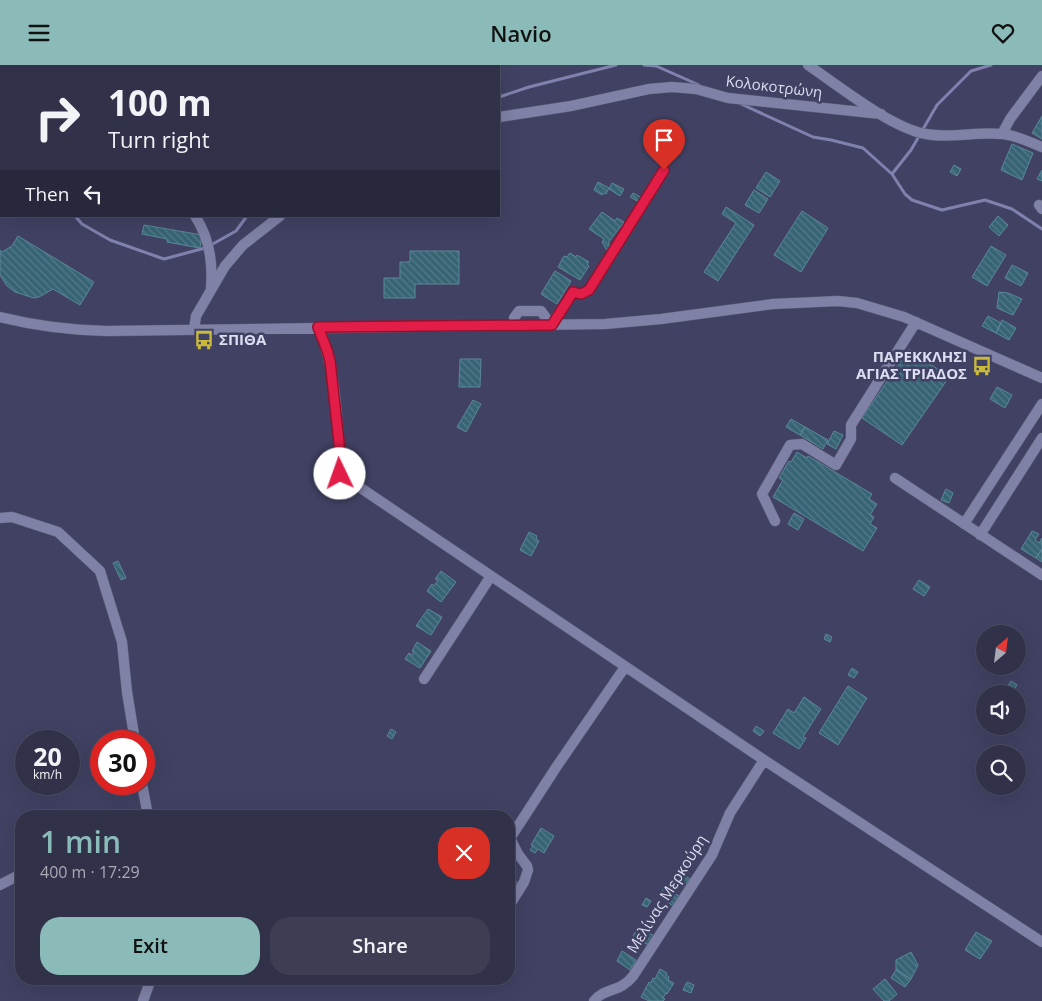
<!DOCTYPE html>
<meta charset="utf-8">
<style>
body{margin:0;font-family:"Open Sans",sans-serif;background:#3d3e54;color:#f1f3f6;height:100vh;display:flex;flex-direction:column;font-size:19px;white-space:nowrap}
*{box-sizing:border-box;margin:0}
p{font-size:16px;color:#a8aab5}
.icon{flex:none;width:28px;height:28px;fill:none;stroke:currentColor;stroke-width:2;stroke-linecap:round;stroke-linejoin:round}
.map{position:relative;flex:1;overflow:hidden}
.drawer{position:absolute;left:15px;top:745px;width:500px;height:175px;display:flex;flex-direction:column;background:#31324a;border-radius:20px;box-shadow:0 5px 20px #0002,0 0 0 1px #4c4d62}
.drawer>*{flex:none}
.banner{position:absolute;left:0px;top:0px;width:500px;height:152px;box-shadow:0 5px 20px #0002,0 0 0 1px #4c4d62;background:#31324a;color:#f1f3f6;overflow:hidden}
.needle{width:32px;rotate:28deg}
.tools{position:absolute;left:976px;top:560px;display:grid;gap:10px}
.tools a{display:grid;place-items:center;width:50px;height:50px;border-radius:50%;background:#31324a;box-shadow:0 5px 20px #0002,0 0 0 1px #4c4d62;font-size:25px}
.speed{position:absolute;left:15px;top:665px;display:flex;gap:10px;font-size:25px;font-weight:700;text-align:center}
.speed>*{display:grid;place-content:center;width:65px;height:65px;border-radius:50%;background:#31324a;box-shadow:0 5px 20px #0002,0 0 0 1px #4c4d62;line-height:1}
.speed small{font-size:12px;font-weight:400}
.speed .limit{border:8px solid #d22;background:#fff;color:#111}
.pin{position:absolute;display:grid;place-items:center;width:42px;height:42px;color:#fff;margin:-51px -21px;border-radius:50% 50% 50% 0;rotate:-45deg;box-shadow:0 0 5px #0007}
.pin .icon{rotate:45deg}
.me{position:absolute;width:55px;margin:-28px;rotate:357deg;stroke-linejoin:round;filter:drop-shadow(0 0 4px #0008)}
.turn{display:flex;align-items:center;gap:18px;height:105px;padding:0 25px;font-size:22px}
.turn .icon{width:65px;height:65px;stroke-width:2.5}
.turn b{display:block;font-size:35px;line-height:42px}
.then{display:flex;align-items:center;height:48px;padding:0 25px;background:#0003;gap:10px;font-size:19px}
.round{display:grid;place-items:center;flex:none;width:52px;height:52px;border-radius:20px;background:#3d3e54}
.overview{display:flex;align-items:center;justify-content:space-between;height:85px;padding:0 25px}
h1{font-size:30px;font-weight:600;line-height:38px;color:#8bbbb9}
.primary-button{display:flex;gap:10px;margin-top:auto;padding:10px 25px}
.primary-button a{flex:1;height:58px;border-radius:20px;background:#8bbbb9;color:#111;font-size:20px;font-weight:600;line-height:58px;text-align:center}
.primary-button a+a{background:#3d3e54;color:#f1f3f6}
header{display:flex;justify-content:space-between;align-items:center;height:65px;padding:0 25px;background:#8bbbb9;color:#111;font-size:22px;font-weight:600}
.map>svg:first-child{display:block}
</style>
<header><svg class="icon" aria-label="menu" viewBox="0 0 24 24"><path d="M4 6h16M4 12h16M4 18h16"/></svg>Navio<svg class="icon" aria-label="heart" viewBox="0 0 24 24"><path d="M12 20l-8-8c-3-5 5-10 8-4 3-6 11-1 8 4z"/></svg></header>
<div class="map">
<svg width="1042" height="936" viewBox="0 0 1042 936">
<defs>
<pattern id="building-back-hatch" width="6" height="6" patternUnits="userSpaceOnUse" patternTransform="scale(1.25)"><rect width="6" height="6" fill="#376474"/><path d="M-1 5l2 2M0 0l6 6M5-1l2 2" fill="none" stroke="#537a88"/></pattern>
</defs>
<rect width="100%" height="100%" fill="#414263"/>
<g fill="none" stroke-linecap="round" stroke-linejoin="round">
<path stroke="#8081ae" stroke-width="3" d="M644,0L656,1L699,20
M499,32L529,22L616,0
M739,38L813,72L831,75L863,83L892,109L905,129L912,135L942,145L985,135L1012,144L1042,164
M0,95L1,96
M892,109L911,85L937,40L971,6L991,0
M75,151L82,159L110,175L164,194L205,183
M211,180L236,166L247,151"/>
</g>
<path fill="url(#building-back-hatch)" stroke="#5a8898" d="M1042,51V74L1032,68Z
M1012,79L1033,88L1022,115L1001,105Z
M954,100L961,104L957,111L950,107Z
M1042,105V116L1037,114Z
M766,107L780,116L770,132L756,123Z
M598,117L609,123L606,129L604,128L602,130L594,125Z
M612,118L624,124L620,131L609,124Z
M754,125L768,134L759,148L745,140Z
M633,128L642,133L639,137L630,132Z
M726,142L754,160L718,216L704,207L736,158L722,149Z
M802,146L828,163L801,207L774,190Z
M602,147L615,156L617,153L624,157L608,178L611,180L608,185L606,184L602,177L604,174L589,164Z
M998,151L1008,160L999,171L989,162Z
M144,160L202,170L200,183L167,177V174L142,169Z
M18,171L94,217L80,240L53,224L39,232L34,233L15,227L7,221L0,210V185L2,187L12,181Z
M991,181L1006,190L987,221L972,212Z
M410,186H459V219H415V233H384V213H400V197H410Z
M570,188L576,192L577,190L589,197L587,199L589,201L580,215L558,202L564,191L567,192Z
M1012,200L1028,208L1021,221L1005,213Z
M555,206L571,216L557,239L541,229Z
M999,227L1008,228L1022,234L1013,250L997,243Z
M988,251L1001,258L996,268L982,261Z
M1002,255L1016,263L1009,275L996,268Z
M909,284L949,312L902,380L862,353Z
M460,294H481L480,322H459Z
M997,322L1012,330L1005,343L990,334Z
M473,335L481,339L466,367L457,362Z
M791,354L805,362L800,370L786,362Z
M805,362L828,375L823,384L800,370Z
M834,366L843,370L836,384L827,379Z
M797,387L807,393L808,391L872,429L869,434L877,439L870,450L874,452L870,459L877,463L863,486L773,432L783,415L779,413L789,396L791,397Z
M946,424L953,428L949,438L941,435Z
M794,448L804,454L798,465L788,459Z
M1032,466L1039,469L1035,475L1039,478L1042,473V484L1036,493L1021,484Z
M529,467L537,471L536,474L539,476L531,491L520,485Z
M1042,484V497L1036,493Z
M118,496L126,513L121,515L113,498Z
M441,506L456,517L441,537L427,526L432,519L434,521L438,515L435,514Z
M919,515L930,522L924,531L913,524Z
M428,544L442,552L431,570L416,561Z
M826,569L832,572L830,577L824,574Z
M417,577L431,586L420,603L405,594L409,588L412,590L414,587L412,586Z
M852,603L858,607L854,613L848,610Z
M1011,616L1017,620L1012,627L1014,629H1003Z
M848,621L867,633L838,680L819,668Z
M804,632L821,644L803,672L806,673L799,684L773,668L788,644L794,648Z
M756,661L764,666L760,671L753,666Z
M391,664L396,667L392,674L387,671Z
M541,763L554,771L544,788L538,784L535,788L530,785L533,781L531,780Z
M678,805L690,814L684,822L672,814Z
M509,810L516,815L515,816L519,819L509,836Z
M665,822L679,831L673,841L659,831Z
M646,833L651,836L647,842L642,840Z
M639,861L654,871L648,880L633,871Z
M976,867L992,876L980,894L965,885Z
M622,886L636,895L630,905L617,896Z
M911,887L918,900L911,914L896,905V895Z
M660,904L667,908L666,910L669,912L668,915L674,918L667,929L666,928L663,933L665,934L663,936H649L641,932L649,917L651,918L653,913L655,914Z
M896,905L911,914L905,922L891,913Z
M176,914H188L186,919L175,916Z
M885,914L897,929L889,936H884L873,924Z
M687,917L694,920L691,928L683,925Z"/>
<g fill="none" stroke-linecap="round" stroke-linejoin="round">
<defs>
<path id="minor" d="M268,0L270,1
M808,0C839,21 891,63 926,69C952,74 977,66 1002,69C1016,70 1029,77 1042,82
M499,52L571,41L649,24L672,22L696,24L728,33L881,49
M1002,69L1010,54L1042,11
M1039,140L1042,144
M195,151C209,172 213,198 211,223
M0,252C36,261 70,265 107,266L605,259L661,254L773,239L838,236L857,238L904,252L1042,313
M514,253L519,246H541L546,253
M551,260L573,227L581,229L589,225L664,105
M318,262C337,303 338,364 340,409L764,695L1042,877
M194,265L196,251L225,201L243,180L280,151
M895,413L1042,510
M0,453L12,452L58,467L100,506L122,577L127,627L135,676
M775,456L762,429L790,380L802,379L836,400L851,374V360L916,257
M964,459L1042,339
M980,470L1042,373
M424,614L491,511
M142,719L148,751
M509,775L557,701L625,602
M0,820L21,809
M509,841L524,817L528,805L527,801L518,789L510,773
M143,936L151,914
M594,936C605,922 620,928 633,911L712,790L730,748L764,695"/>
</defs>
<use href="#minor" stroke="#5e5f7a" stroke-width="11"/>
<use href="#minor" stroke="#7f81a6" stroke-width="10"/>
</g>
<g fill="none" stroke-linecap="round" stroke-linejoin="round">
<defs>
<path id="route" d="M340,409L339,377L330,296L327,285L318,262L552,260L573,227L581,229L589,225L664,105"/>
</defs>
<use href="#route" stroke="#92132f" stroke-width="12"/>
<use href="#route" stroke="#e11d48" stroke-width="9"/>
</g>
<defs>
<symbol id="bus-bare" viewBox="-9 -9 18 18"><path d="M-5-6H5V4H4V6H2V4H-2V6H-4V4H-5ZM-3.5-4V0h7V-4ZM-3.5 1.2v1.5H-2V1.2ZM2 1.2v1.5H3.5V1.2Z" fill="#caba3a" stroke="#414263" stroke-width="2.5" paint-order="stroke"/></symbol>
</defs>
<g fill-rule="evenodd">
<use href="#bus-bare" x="190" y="261" width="28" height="28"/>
<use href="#bus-bare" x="968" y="287" width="28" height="28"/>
</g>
<g text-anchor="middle" stroke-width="5" stroke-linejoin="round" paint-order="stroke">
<g font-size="15" fill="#dcdef2" stroke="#414263">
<text transform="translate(774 22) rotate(7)" y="5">Κολοκοτρώνη</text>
<text transform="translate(667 829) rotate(-58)" y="5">Μελίνας Μερκούρη</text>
</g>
<g font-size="15" font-weight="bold" fill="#dcdef2" stroke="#414263" text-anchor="start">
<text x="219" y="280">ΣΠΙΘΑ</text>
<text x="967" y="297" text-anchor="end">ΠΑΡΕΚΚΛΗΣΙ<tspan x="967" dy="17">ΑΓΙΑΣ ΤΡΙΑΔΟΣ</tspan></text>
</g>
</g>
</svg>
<div class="tools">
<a><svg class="needle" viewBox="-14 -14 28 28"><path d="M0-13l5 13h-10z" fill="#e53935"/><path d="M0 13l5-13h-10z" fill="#a8aab5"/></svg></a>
<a><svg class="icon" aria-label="sound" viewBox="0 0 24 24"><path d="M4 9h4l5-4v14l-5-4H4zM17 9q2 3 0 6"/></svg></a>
<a><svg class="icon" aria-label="search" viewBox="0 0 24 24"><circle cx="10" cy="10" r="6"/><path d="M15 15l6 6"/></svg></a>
</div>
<div class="speed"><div>20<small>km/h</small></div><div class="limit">30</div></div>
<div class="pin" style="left:664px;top:105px;background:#d93025"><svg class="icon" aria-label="arrive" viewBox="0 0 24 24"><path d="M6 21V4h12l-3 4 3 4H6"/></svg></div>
<svg class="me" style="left:340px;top:409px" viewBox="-20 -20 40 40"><circle r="19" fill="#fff"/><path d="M0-13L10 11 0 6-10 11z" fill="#e11d48"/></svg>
<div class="banner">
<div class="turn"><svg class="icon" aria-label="right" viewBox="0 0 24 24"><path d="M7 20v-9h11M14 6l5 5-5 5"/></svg><div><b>100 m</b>Turn right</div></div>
<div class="then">Then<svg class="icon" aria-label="left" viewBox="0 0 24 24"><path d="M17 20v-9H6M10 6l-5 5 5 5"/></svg></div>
</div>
<section class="drawer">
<div class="overview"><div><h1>1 min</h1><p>400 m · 17:29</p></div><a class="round" style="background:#d93025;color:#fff"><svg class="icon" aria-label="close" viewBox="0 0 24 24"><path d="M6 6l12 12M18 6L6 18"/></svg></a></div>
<div class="primary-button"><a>Exit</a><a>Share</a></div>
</section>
</div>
